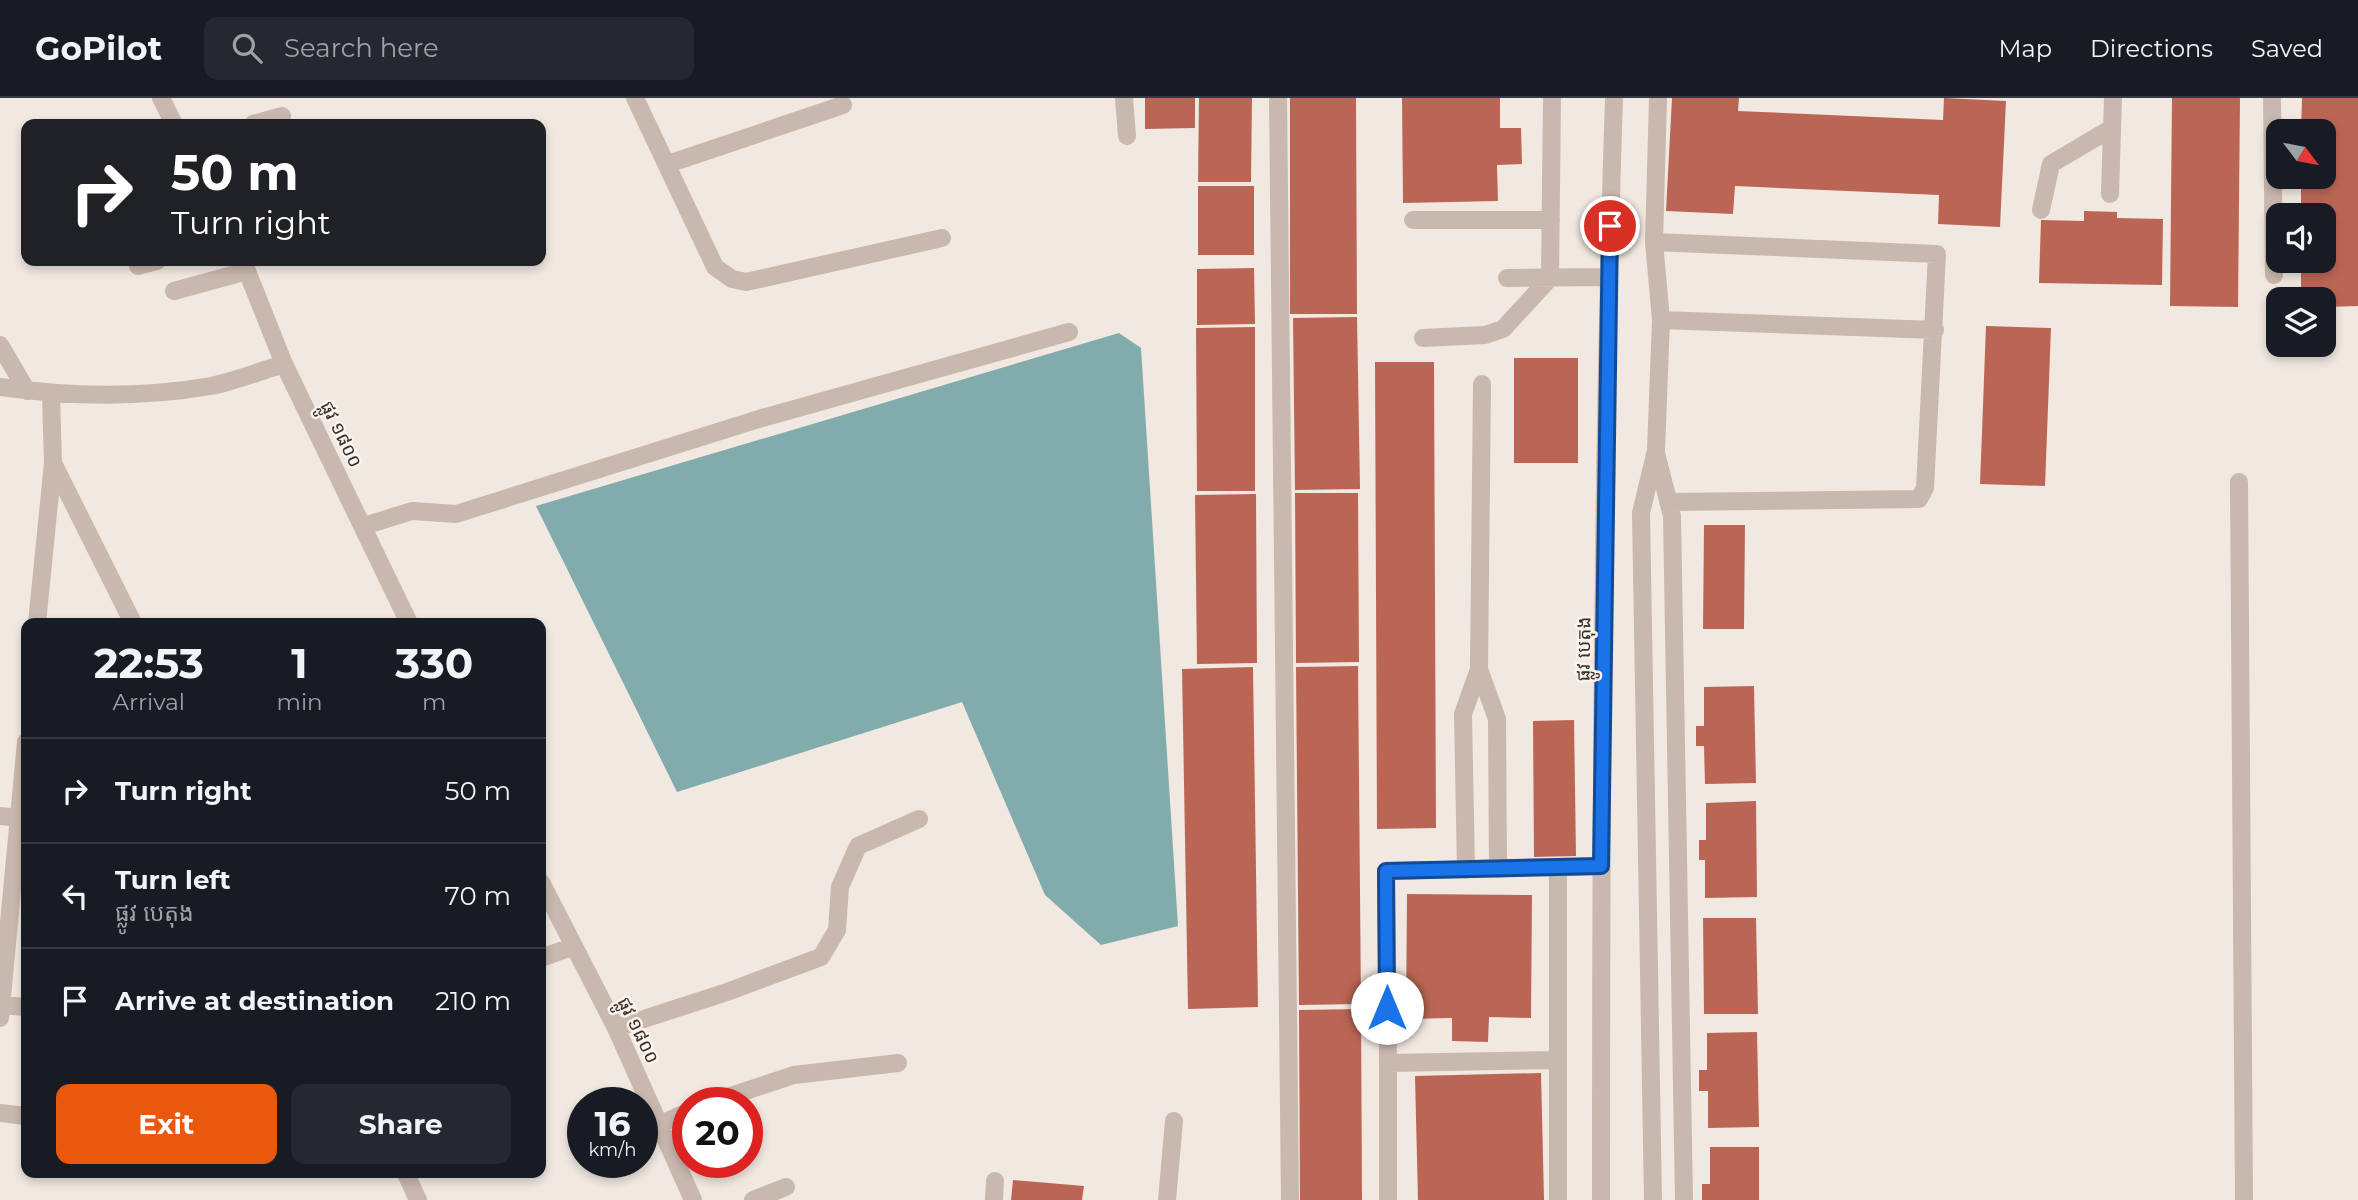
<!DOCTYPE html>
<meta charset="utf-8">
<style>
body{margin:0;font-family:Montserrat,"Noto Sans Khmer",sans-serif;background:#242831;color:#f1f3f6;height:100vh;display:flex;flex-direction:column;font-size:26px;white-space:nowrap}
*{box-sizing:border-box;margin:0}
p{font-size:23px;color:#9ea1a6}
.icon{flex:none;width:38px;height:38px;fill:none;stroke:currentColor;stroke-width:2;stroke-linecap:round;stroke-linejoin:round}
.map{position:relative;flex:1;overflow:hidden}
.details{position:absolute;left:21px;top:520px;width:525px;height:560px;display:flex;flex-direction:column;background:#171b24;border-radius:14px;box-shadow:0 4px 10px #0003}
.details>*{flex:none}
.guide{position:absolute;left:21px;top:21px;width:525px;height:147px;border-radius:14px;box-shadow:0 4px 10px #0003;background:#202124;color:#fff;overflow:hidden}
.needle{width:46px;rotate:122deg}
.fabs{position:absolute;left:2266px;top:21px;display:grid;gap:14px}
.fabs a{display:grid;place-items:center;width:70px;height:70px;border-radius:14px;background:#171b24;box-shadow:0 4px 10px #0003;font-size:35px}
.speed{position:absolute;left:567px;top:989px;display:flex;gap:14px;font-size:35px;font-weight:700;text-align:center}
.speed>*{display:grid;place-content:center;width:91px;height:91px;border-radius:50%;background:#171b24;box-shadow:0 4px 10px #0003;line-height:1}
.speed small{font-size:18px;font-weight:400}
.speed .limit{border:10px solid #d22;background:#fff;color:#111}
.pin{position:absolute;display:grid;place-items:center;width:60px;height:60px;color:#fff;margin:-30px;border:4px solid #fff;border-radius:50%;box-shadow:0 2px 7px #0007}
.me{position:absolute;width:77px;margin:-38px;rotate:0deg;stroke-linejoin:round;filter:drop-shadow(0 0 5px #0008)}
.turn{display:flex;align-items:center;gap:24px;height:147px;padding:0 35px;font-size:32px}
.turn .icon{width:91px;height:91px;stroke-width:2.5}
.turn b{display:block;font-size:49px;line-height:60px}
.eta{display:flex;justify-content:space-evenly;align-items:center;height:119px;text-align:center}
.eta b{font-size:42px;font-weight:700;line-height:49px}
.action{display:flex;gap:14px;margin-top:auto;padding:14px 35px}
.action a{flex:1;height:80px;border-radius:14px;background:#ea580c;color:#fff;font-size:28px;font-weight:700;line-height:80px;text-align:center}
.action a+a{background:#242831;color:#f1f3f6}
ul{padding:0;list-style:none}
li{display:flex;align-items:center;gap:21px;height:105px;padding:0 35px;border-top:2px solid #363941}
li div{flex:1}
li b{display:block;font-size:26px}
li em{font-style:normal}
header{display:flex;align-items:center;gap:42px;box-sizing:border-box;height:98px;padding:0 35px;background:#171b24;border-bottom:2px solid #363941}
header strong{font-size:33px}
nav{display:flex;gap:38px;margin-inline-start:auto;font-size:24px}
.search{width:490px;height:63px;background:#242831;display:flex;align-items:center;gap:18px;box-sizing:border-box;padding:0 24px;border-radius:14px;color:#9ea1a6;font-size:26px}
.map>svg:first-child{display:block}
</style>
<header>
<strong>GoPilot</strong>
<div class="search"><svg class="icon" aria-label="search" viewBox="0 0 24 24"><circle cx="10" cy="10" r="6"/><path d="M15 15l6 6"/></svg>Search here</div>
<nav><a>Map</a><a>Directions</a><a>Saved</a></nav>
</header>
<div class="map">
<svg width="2358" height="1102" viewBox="0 0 2358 1102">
<rect width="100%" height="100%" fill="#f1e8e1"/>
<path fill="#82acab" d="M1119,235L1141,250L1178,828L1101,847L1045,797L962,604L677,694L536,408Z"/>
<path fill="#b65" d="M1145,0H1195V30L1145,31Z
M1199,0H1252L1251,84H1198Z
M1290,0H1356L1357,216H1290Z
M1402,0H1500V30H1521L1522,66L1497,67L1498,103L1403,105Z
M1672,0H1739L1738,13L1943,22L1944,0L2006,3L2000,129L1938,126L1939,97L1735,88L1733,116L1666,113Z
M2172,0H2240L2238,209L2170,208Z
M2302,0H2358V208L2324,209V201H2301V163H2324V117H2301V79H2324V33H2301Z
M1198,88H1254V157H1198Z
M2084,113L2117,114V120L2163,121L2162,187L2039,185L2041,122L2084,123Z
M1254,170L1255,226L1197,227V171Z
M1357,219L1360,391L1295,392L1293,220Z
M1986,228L2051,230L2045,388L1980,386Z
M1255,229V393H1197L1196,230Z
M1514,260H1578V365H1514Z
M1375,264H1434L1436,730L1377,731Z
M1295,395H1358L1359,564L1296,565Z
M1256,396L1257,565L1197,566L1195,397Z
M1704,427H1745L1744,531H1703Z
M1358,568L1361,906L1299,907L1296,569Z
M1253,569L1258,909L1188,911L1182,571Z
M1754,588L1756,685L1705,686L1704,648H1696V628H1704V589Z
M1574,622L1576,758L1534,759L1533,623Z
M1756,703L1757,799L1705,800V762H1699V742H1706V705Z
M1407,796L1532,797L1531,920L1489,919L1488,944L1452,943V920L1406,921Z
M1703,820H1756L1758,916H1704Z
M1361,911L1362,1102H1300L1299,912Z
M1757,934L1759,1029L1708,1030V993H1699V972H1707V935Z
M1541,975L1544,1102H1418L1415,978Z
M1710,1049H1759V1102H1702V1086H1710Z
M1013,1082L1084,1088L1082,1102H1011Z"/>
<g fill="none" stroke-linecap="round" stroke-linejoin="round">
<path stroke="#c8b8ad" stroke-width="18" d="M161,0L174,26
M635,0L715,169L732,181L746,184L942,140
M1124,0L1127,38
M1278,0L1290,1102
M2272,0L2274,177
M253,26L282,18
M668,66L843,7
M2110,96L2113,0
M2041,112L2051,66L2112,30
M1413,122H1551
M1654,144L1937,156L1925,390L1919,401L1668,404
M243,163L284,266L409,525
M138,168L157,163
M1507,180L1608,179
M174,193L247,173
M1661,222L1935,232
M1423,240L1485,237L1503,231L1550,180L1552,0
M0,247L27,293
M0,289C70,299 141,300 211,288C236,283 260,273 284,266
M1656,355L1672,418L1684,1102
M53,365L133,525
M2239,384L2244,1102
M364,428L412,413L456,416L762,320L1069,234
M37,525L53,365L51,297
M1479,571L1497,621L1498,771
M0,718L20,720
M1466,772L1463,616L1479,571L1482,286
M541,784L616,930L693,1102
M541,860L574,848
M1,907L26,909
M0,920L26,644
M616,930L727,894L821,859L837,832L840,789L858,748L919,721
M1388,965L1386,773L1601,768
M712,1004L794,977L898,965
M0,1015L26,1018
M661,1026L688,1014
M405,1074L418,1102
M753,1102L786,1089
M994,1102L995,1083
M1167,1102L1174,1023
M1388,1102V965L1558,962
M1558,1102V769
M1601,1102C1601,735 1602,367 1614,0
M1653,1102L1641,415L1656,352L1661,222L1654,144L1658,0"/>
</g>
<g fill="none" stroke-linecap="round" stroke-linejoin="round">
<defs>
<path id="route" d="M1387,910L1386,773L1601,768L1610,128"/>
</defs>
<use href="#route" stroke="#114b97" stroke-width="18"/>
<use href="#route" stroke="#1a73e8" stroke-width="12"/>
</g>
<g text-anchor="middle" stroke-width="5" stroke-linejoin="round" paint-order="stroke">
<g font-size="19" fill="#382e2b" stroke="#f9f2ed">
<text transform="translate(342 336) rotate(64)" y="7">ផ្លូវ ១៨០០</text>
<text transform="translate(1583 551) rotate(-89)" y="7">ផ្លូវ បេតុង</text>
<text transform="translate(639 932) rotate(64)" y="7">ផ្លូវ ១៨០០</text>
</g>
</g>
</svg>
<div class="fabs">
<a><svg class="needle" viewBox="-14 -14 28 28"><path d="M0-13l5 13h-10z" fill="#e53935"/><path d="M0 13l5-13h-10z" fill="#9ea1a6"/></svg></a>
<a><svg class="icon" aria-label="sound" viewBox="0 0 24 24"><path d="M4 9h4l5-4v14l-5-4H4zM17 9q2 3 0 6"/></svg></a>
<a><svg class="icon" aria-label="layers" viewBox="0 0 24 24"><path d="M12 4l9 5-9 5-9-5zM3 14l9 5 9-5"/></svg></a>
</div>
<div class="speed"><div>16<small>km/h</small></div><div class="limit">20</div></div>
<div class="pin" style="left:1610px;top:128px;background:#d93025"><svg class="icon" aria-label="arrive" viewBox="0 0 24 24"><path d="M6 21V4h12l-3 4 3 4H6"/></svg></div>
<svg class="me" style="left:1387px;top:910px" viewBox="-20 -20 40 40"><circle r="19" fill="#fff"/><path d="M0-13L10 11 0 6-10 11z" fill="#1a73e8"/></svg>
<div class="guide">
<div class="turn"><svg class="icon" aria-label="right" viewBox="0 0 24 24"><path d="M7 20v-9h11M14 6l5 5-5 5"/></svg><div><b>50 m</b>Turn right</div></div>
</div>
<section class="details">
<div class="eta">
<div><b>22:53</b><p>Arrival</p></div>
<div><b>1</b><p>min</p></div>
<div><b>330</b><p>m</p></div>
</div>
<ul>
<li><svg class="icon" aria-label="right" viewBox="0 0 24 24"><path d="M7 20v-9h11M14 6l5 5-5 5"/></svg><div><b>Turn right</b></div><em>50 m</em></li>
<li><svg class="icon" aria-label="left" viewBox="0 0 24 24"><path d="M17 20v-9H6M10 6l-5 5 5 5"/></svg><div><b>Turn left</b><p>ផ្លូវ បេតុង</p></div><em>70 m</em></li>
<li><svg class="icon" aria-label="arrive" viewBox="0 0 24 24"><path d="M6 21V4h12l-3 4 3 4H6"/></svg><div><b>Arrive at destination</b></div><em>210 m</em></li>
</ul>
<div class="action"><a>Exit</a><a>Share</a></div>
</section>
</div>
